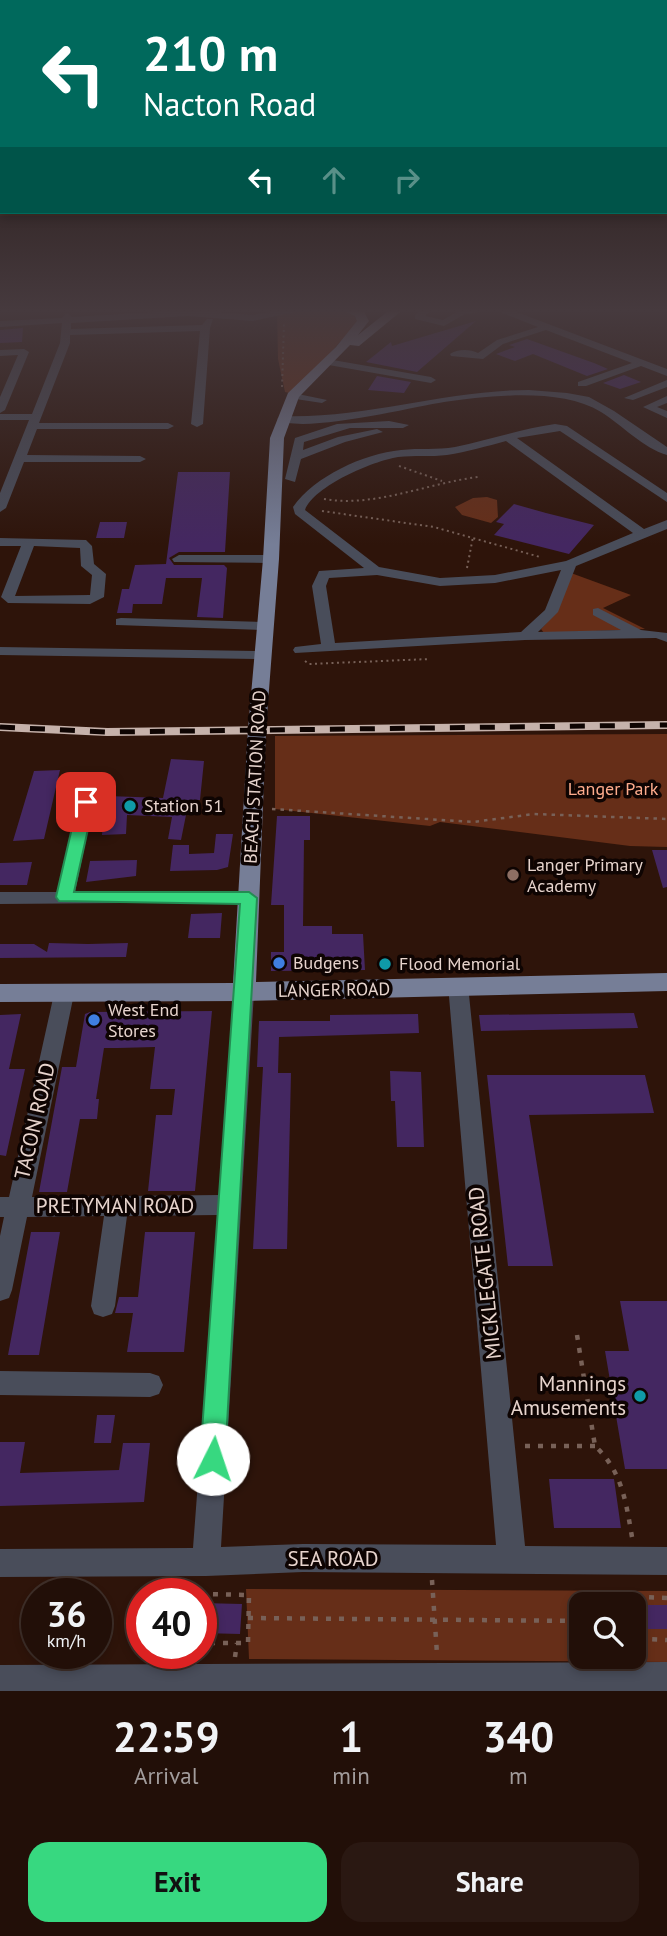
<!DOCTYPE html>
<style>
body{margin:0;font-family:"PT Sans",sans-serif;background:#2a1812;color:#f1f3f6;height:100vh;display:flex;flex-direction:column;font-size:26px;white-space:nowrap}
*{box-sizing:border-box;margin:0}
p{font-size:23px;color:#a29c9c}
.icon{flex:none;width:38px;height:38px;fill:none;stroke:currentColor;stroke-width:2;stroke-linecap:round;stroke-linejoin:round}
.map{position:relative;height:1691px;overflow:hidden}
.details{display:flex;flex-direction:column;background:#220f08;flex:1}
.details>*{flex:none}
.top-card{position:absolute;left:0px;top:0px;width:668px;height:214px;box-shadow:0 4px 10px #0003,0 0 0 2px #3f2f29;background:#00695c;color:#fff;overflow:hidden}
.buttons{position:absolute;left:569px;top:1592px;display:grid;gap:14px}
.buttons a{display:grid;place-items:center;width:77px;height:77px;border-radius:14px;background:#220f08;box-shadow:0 4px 10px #0003,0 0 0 2px #3f2f29;font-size:35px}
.speed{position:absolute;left:21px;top:1578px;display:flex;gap:14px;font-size:35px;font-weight:700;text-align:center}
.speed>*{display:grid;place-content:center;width:91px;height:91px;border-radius:50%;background:#220f08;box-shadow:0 4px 10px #0003,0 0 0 2px #3f2f29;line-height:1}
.speed small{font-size:18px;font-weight:400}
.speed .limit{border:10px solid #d22;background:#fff;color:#111}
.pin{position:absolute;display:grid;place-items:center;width:60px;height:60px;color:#fff;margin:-30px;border-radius:14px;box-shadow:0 4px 10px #0006}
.me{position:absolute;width:77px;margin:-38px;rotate:4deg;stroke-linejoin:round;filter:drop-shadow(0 0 5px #0008)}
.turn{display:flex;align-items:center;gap:24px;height:147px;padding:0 28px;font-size:32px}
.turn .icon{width:91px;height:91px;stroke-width:2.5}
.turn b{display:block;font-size:49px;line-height:60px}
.lanes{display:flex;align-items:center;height:66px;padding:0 28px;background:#0003;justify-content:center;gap:35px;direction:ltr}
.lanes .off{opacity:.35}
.eta{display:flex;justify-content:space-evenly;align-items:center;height:119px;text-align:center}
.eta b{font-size:42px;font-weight:600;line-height:49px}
.action{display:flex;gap:14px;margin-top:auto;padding:14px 28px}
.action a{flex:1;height:80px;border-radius:21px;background:#37d880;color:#111;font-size:28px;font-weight:600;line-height:80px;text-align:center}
.action a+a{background:#2a1812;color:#f1f3f6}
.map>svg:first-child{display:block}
</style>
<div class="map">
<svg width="667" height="1691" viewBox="0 0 667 1691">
<rect width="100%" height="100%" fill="#2e140a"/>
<path fill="#662e18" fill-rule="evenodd" d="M277,308H341L363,316L294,394L285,392L278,359Z
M487,497L497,500L498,517L491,523L462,515L455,507L473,498Z
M571,573L631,595L603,608L645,629L544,633L541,629C557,613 564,595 571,573Z
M667,734V847L630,846L440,822L430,826L275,809V736Z
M246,1589L667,1591V1662L249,1659ZM581,1605H634V1657H581Z"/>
<path fill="#442761" d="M476,321L417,372L366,362L391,342L392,346Z
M23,328L22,342L0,343V330Z
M527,339L594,363L608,369L587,376L533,354L515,361L496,354L515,347L509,345Z
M624,375L641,382L620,389L603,383Z
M377,376L411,382L404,393L368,390Z
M178,472H230L225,552H179L169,558L174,565H224L227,568L223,618L197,617L202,578H166L162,604H133L132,613H117L122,589H129L135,565L166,564Z
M514,504L546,513L594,525L569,554L494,535L504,524L496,522Z
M100,522H127L124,538H96Z
M171,759L204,761L200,800H189L181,840L168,839L172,817L127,815L126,834L102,835L104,808L108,796L163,798Z
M60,770L44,839L13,841L34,771Z
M277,816H310V840H304L303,926H332V934H363L365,970L271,971V952H284V905H271Z
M216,834H233L228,867L217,870L170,871L173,845H189V854L214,853Z
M652,850H667V887L663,888Z
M137,860L136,876L86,882L90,861Z
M32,862L27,885H0V863Z
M222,913L220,938H188L191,914Z
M49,943L88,944L128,943L126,957L0,958V944H34L47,952Z
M212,1011L195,1191H148L156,1115H172L175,1089H150L155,1047L118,1048H104L96,1099H99L97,1119H80L67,1192H39L62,1067H76L85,1014L90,1012Z
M634,1013L638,1028L481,1031L479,1015Z
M21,1014L9,1069H25L6,1156L0,1155V1015Z
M418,1014L419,1033L279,1037L278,1073H291L287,1249H253L263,1067H257L259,1021H330V1015Z
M390,1071L421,1072L424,1147H397L395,1101H391Z
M487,1075H645L654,1113L529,1115L553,1266H508Z
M31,1232H60L39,1355H8Z
M145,1232H195L184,1352H127L133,1313H115L119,1297H138Z
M620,1301H667V1469H625L605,1351H629Z
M97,1415H115L111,1443H94Z
M0,1442H25L20,1473L119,1470L123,1443H150L144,1502L0,1506Z
M549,1479H614L621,1528H554Z
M201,1603L242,1604L240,1634L201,1633Z
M644,1605H667V1629H648Z"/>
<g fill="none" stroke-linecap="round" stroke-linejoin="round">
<path stroke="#786158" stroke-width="2" stroke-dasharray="2 3.5" stroke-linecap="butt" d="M282,387L284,323
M399,466L442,481
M324,499C374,508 428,483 478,477
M322,511L434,527L540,557
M467,568L473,537
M305,661L309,664L430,659"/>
<path stroke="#786158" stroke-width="2.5" stroke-dasharray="3.5 5" stroke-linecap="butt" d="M272,809L473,822L534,814L667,819"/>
<path stroke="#786158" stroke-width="4.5" stroke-dasharray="5 8" stroke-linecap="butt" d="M577,1335L595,1446C622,1471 626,1502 632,1537
M525,1446H595
M432,1580L437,1654
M161,1593L249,1595L248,1643H201
M667,1598L640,1597L636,1620L646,1639L667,1640
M248,1618L581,1621
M634,1620L642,1617
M235,1657L237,1643"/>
<path fill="#494d5a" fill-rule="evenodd" d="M295,308H314L253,321L188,316L71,323V329L202,325L207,319H213L210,328L203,424L197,427L191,424L200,331L70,335V343L39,423H168L174,426L168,429H37L27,455L140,456L146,459L140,462H24L6,508L0,512V493L29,420H0V414H32L60,343L62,323L0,327V321L62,318L67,312L72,317L188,310L253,315Z
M423,308H433L425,316L443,320L462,309L506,308L667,369V376L641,366L586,386H578V382L632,363L546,330L503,344L483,359L451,356L450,354C457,349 470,349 478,353L497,340L538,327L495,310L465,314L444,326L415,319V315Z
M0,350L24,349L29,352L5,410L0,413V397L18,355L0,356Z
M327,359L431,377L436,380L431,383L323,364V360Z
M667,380V387L633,400L624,398Z
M529,390L567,393L589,397L614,411L667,447V455C643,448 622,425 601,412C560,387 489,396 444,402C412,407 299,435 277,419L282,416C365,419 446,390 529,390Z
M293,393L327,400L322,403L289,398V394Z
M667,396V403L657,407L667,411V418L643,407Z
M389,421L409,425L403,428H350L304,442L303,450L338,437L377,429L383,432L345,442L301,459L295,482L285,479L295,438L337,424Z
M555,424L567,426L667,493V502L560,431L517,438L644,529L667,520V529L576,566L558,612L538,632L621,630L593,615V609L598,608L641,630L667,633V642L656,638L525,640L295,653L293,650L295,647L321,644L312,586L319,571L364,568L295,514L293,507C315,476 363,454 401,450C419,448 437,450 455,447C488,440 521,429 555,424ZM506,441L633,533L566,561L495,575L440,578L379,567L305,510C314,486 373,461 398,457C414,455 431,457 447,455C467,452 487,446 506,441ZM561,570L545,610L521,632L335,643L326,586L329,578L377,575L440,586L495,583Z
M0,538L86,540L92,546L94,564L106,574L104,597L90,604L8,603L1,597L21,546H0ZM34,546L80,548L81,566L92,575L90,595L15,596Z
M179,555H271L278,559L271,563L174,562L172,559Z
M121,618L265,622L272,626L265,630L116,625V619Z
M0,647L263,651L270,655L263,659L0,655Z
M91,773L99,778L75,892H249L255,894L258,898L255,902L0,904V892H57L83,778Z
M458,978L465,980L468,985L525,1546L667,1547V1575L303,1572L206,1576L0,1577V1549L193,1548L218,1215L127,1216L115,1306L112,1314L103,1317L94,1314L91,1306L104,1216L27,1217L12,1290L9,1298L0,1301V1236L4,1217H0V1197H9L54,994L57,989L64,987L71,989L74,994L32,1197L219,1195L234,992L237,987L244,985L251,987L254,992L221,1547L303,1544L496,1545L448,985L451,980Z
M0,1371L150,1373L159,1376L163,1385L159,1394L150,1397L0,1395Z
M667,1662V1691H0V1665Z"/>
<path fill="#767e97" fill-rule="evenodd" d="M338,308H353L364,312L369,321L358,335L392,308H405L359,346L350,345L299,397L284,438L279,559L266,729L256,982L667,973V991L244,1001L0,1002V984L233,983L248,729L263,559L270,438L288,393L336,347L357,321L355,316Z"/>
<path fill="#8891b0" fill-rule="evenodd" d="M335,308H392L386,311H341Z"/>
<defs>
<path id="rail" d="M0,727L107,732L667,725"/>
</defs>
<use href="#rail" stroke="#c6b2ab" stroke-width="8"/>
<use href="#rail" stroke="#0e0402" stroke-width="5" stroke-dasharray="15" stroke-linecap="butt"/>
</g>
<linearGradient id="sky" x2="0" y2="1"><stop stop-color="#190b06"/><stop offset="0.57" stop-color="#463a3e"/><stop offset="1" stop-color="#463a3e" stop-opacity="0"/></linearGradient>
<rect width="667" height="545" fill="url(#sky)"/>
<path fill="#37d880" stroke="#248c53" stroke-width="2" d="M86,797L94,802L74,892H249L257,898L225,1459L221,1467L213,1471L204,1467L200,1459L240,904L59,901L56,897L78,802Z"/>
<g fill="#0f9aa8" stroke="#0e0402" stroke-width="2.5">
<circle cx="130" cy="806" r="7"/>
<circle cx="385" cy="964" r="7"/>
<circle cx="640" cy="1396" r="7"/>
</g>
<circle fill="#8d6e63" stroke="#0e0402" stroke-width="2.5" cx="513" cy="875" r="7"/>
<g fill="#3f7fe0" stroke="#0e0402" stroke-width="2.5">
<circle cx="279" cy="963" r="7"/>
<circle cx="94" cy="1020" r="7"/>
</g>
<g text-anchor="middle" stroke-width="7" stroke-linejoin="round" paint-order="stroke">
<g font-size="18" fill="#e7d4cd" stroke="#0e0402">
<text transform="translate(255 777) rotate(-87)" y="6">BEACH STATION ROAD</text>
<text transform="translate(334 990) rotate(-1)" y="6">LANGER ROAD</text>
</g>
<g font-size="18" fill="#feac8d" stroke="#0e0402">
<text x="613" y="795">Langer Park</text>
</g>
<g font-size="18" fill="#e7d4cd" stroke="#0e0402" text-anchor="start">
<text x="144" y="812">Station 51</text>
<text x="527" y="871">Langer Primary<tspan x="527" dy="21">Academy</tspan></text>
<text x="293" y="969">Budgens</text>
<text x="399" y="970">Flood Memorial</text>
<text x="108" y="1016">West End<tspan x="108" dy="21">Stores</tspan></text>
</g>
<g font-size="21" fill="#e7d4cd" stroke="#0e0402">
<text transform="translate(35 1121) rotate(-77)" y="7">TACON ROAD</text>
<text x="115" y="1213">PRETYMAN ROAD</text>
<text transform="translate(485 1273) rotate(-96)" y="7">MICKLEGATE ROAD</text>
<text x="333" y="1566">SEA ROAD</text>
</g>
<g font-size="21" fill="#e7d4cd" stroke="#0e0402" text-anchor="end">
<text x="626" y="1391">Mannings<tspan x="626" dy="24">Amusements</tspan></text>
</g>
</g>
</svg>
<div class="buttons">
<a><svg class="icon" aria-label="search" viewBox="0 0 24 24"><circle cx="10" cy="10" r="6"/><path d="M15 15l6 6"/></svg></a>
</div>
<div class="speed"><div>36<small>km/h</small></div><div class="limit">40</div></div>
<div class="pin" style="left:86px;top:802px;background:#d93025"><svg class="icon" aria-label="arrive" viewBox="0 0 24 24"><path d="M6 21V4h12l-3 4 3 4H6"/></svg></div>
<svg class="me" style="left:213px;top:1459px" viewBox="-20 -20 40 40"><circle r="19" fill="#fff"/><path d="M0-13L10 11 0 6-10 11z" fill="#37d880"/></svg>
<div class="top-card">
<div class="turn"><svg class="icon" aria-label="left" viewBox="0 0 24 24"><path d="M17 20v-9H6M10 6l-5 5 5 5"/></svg><div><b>210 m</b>Nacton Road</div></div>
<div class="lanes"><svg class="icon" aria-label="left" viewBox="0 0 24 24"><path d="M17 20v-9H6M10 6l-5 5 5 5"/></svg><svg class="icon off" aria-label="ahead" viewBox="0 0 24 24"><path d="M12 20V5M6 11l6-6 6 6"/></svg><svg class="icon off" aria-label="right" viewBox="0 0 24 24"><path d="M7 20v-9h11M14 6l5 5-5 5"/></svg></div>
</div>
</div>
<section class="details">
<div class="eta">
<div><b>22:59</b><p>Arrival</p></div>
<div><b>1</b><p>min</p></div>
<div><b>340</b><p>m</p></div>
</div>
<div class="action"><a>Exit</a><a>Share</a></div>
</section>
